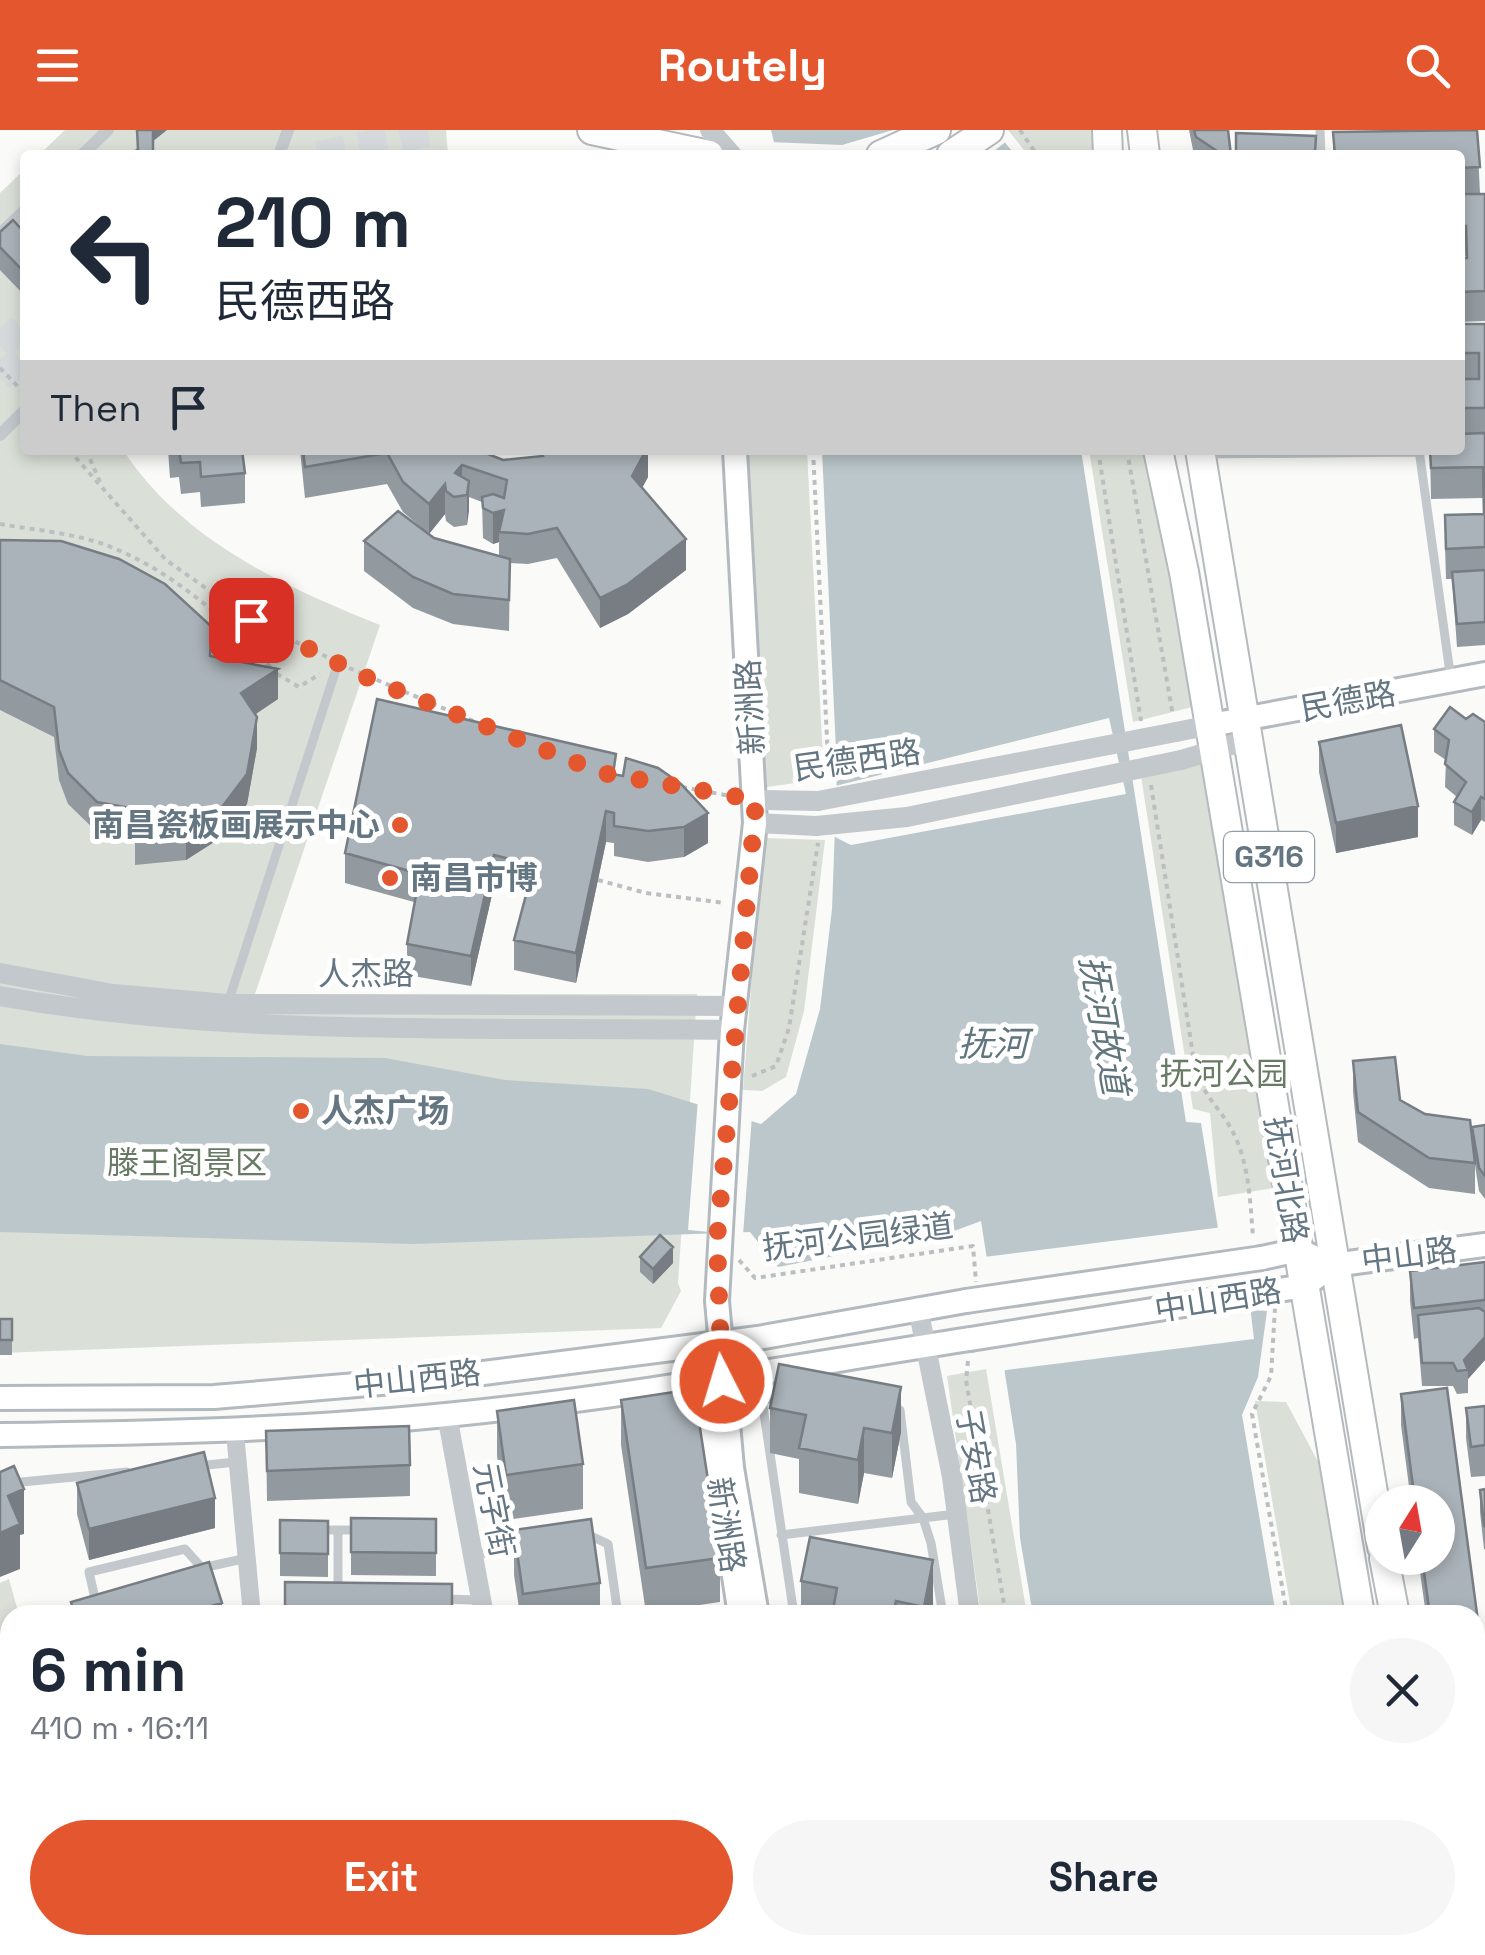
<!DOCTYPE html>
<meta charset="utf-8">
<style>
body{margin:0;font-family:"Space Grotesk","Noto Sans SC",sans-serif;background:#f6f6f7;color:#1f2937;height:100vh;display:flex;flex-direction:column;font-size:38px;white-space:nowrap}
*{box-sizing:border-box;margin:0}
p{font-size:32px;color:#747a83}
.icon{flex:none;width:55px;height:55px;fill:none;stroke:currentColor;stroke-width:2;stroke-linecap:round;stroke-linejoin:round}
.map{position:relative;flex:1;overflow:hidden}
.details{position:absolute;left:0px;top:1475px;width:1485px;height:350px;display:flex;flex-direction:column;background:#fff;border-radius:30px 30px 0 0;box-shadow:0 5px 15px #0003}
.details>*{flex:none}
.banner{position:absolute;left:20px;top:20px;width:1445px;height:305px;border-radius:10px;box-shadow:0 5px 15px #0003;background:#fff;color:#1f2937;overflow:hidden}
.needle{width:65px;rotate:11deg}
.tools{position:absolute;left:1365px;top:1355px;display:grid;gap:20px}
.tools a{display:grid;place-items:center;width:90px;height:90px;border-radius:50%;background:#fff;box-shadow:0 5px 15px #0003;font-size:50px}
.pin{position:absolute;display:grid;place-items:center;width:85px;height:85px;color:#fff;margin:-42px;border-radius:20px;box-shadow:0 5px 15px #0006}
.me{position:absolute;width:110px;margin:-55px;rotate:355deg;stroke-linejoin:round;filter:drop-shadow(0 0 8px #0008)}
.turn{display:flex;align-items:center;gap:35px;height:210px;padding:0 30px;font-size:45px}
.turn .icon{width:130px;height:130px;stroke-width:2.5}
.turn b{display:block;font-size:70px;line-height:85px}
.then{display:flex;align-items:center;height:95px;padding:0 30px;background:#0003;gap:20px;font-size:38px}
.round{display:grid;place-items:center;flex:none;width:105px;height:105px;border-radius:52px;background:#f6f6f7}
.overview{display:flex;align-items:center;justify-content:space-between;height:170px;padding:0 30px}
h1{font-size:60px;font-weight:700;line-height:75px}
.button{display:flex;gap:20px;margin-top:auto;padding:20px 30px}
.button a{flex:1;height:115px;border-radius:60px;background:#e4572e;color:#fff;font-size:40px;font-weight:700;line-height:115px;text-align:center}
.button a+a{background:#f6f6f7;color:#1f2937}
header{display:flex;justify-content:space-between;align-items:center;height:130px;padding:0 30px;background:#e4572e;color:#fff;font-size:45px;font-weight:700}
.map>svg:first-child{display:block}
</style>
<header><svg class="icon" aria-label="menu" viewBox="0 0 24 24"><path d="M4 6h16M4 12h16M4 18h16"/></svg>Routely<svg class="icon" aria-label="search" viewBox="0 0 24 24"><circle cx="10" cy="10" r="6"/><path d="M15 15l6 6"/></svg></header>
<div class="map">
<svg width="1485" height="1825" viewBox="0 0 1485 1825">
<rect width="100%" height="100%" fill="#fafaf8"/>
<path fill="#dadfd7" d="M65,0H446L448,25H39Z
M1008,0H1104L1107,25H1028Z
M25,39V320H123C183,411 283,456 380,495L255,864H697L678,1153L681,1161L661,1198L0,1223V63Z
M745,320H807L824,649L767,657Z
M1089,320H1153L1192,577L1133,592Z
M1207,629L1280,1057L1218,1067L1210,983L1193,979L1141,646Z
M763,708L825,710L804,881L786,947L762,961L743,960Z
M986,1239L1027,1485H981L947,1246Z
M1255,1271L1286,1272L1321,1337L1345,1485H1292Z
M9,1449L19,1485H10V1502L0,1506V1453Z
M1029,1815H1082L1084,1825H1030Z
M1349,1815H1399L1400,1825H1351Z"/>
<path fill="#bbc7cb" d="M771,0H995L1015,25H777Z
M822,320H1081L1186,992L1201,993L1231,1179L1267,1181L1258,1247L1242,1285L1276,1485H1033L1020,1408L1016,1314L981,1091L946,1104L778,1137L750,1102L413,1114L0,1102V914L87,926L385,928L505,950L648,959L761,994L796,964L820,879L832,779L837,642Z
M1087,1815H1333L1335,1825H1089Z"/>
<path fill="#fafaf8" d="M893,0H1000L1008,10L989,25H771L769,12L842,15Z
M1109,588L1126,664L851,715L829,704L831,657Z
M698,969L752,986L743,1105L688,1100Z
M1223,1097L1235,1175L1250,1176L1254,1209L999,1241L984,1127Z"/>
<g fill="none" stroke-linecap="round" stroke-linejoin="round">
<path stroke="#d5d9db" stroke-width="28" stroke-dasharray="28 14" stroke-linecap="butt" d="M318,25L441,0
M0,216L25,194
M0,248L25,226"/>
<defs>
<path id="secondary" d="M735,320L755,693L732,900L717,1171L732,1338L757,1485
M1211,595L1485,544
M1262,1128L1298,1120L1333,1135L1485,1115
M1266,1162L1304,1156L1318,1146
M722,1251L707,1271L740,1485
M0,1268L214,1267L452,1247L758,1208L966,1171
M0,1305C149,1303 297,1300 446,1285C622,1268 795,1236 970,1209
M814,1815L816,1825"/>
<path id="primary" d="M1107,0L1108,25
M1142,0L1145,25
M1158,320L1184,442L1360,1485
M1200,320L1382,1417
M1384,1428L1395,1485
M1416,1815L1418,1825
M1451,1815L1453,1825"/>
<path id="trunk" d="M592,0L709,25
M881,25L936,0
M951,25L989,0"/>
</defs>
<use href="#secondary" stroke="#b3babf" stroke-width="28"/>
<use href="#primary" stroke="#b5babe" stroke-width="32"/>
<use href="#trunk" stroke="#b4b9bd" stroke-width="32"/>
<path stroke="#bbbfc2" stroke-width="4" stroke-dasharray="5 5" stroke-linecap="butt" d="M1020,0L1037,25
M0,238L25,264
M69,320L166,430L251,490L327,527
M86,320L100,352
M813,320L829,650
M1098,320L1141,591
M1127,320L1173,586
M0,394C34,400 73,403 106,415C171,440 224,487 271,538
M349,538L478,593
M277,544L299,557L320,544
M1151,655L1195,938C1205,967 1212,969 1227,992C1249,1025 1250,1069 1253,1107
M682,657L736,667
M598,750L646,763L725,773
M752,946L776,936L789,898L818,713
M739,1130L755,1148L973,1116L976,1152
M1275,1178L1271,1246L1252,1284L1287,1485
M968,1231L966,1250L1004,1474L1001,1485
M1067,1815L1069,1825
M1344,1815L1346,1825"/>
<path stroke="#c3c8cc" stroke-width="9" d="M1320,0L1321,25
M1419,320L1451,550
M1204,324L1419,322
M228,873L338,533
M782,1267L762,1270L794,1485
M900,1280L911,1372L923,1388L931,1413L943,1485
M197,1336L236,1332
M0,1354L127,1342
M321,1400H360
M338,1400V1462
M781,1405L956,1384
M593,1407L608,1414L618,1485
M475,1424L517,1420
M444,1469L478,1470
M96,1473L89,1442L185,1419L202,1438L247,1428
M0,1728L10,1726
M0,1805L21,1825
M305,1815L308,1825
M341,1815H360
M920,1815L921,1825
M38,1825L60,1820L76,1825
M228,1825L270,1815"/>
<path stroke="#c3c8cc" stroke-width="12" d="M82,25L108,0
M279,25L288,0
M0,104L25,80
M0,305L25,280"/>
<path stroke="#c3c8cc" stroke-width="18" d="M235,1303L252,1485
M569,1815L572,1825
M631,1825L664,1815"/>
<path stroke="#c3c8cc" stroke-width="20" d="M710,0L732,25
M1176,602L1211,595
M1181,630L1251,609
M756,670L818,671
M755,693L816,696
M0,843L113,864L227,874L735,876
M0,866C240,909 489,896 732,900
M918,1178L952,1347L970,1485
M447,1285L484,1485
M551,1815L553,1825
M1015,1815L1016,1825
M717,1825L749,1815"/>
<use href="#secondary" stroke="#fff" stroke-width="22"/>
<use href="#primary" stroke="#fff" stroke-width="28"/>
<use href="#trunk" stroke="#fff" stroke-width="28"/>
<defs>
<path id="secondary-bridge" d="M966,1171L1262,1128
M970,1209L1266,1162"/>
</defs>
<use href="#secondary-bridge" stroke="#b3babf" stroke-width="28" stroke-linecap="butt"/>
<path stroke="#c3c8cc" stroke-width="20" d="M818,671L1176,602
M816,696L907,687L1181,630"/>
<use href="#secondary-bridge" stroke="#fff" stroke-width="22"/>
</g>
<path fill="#929a9f" d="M1189,0H1228L1231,25H1194Z
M1477,0L1480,64H1485V191L1460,192V128H1466V126H1460V25H1333V2Z
M25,86V166L0,140V102L21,98V91Z
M1460,194H1485V515L1457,517L1452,449H1446L1445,415L1483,384V368L1431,369L1430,320H1460Z
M168,320H242L245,343V373L201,377L200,362L181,364L179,347L170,348Z
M300,320H478L503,330L540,327V320H648V347L642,358L686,440L628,484L600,498L557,428L528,434L510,433L509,501L453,494L413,478L364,441V411L434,408L499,426V412L493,414L483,408L482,372L469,367L467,395L454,397L446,391L445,384L429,404L403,382L387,354L305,368Z
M0,410L212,526L278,569L255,584L257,618L247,674L222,707L186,730L135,735V709L97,702L68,674L59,650L54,607L0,580Z
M1466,589L1485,592V692L1481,690L1472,705L1454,695V672L1457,667L1445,657L1446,630L1434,622V599Z
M1319,612L1418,707L1336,723L1319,642Z
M616,644L708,713L684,727L648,732L614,726V713L606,712L576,853L514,840V810L527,763L494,756L471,856L407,845V814L414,772L345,753V723Z
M1353,931L1400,970L1472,1011V997L1485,995V1069L1479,1061L1475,1035V1064L1429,1058L1358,1012L1353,962Z
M640,1127L673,1133L653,1154L640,1142Z
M1485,1132V1230L1468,1249V1263L1457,1264L1453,1256H1422L1418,1208L1414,1209L1410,1171V1141Z
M0,1189H12V1225H0Z
M1447,1258L1485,1544V1575L1475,1576V1485H1426L1418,1428H1438V1372H1411L1401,1295V1264Z
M621,1270L720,1428V1472L646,1483L621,1315Z
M1485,1276V1346L1471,1347L1466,1308V1278Z
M770,1278L901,1302L892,1348L864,1343L858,1374L799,1363V1329L770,1323Z
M497,1281L583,1334V1379L506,1390L497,1326Z
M266,1301L410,1335V1366L267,1371Z
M77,1353L215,1398L89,1430L77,1384Z
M1485,1359V1419H1484L1480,1382V1360Z
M351,1388L436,1389V1446L351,1445Z
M280,1390L328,1391V1447L280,1446Z
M514,1400L600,1453V1485H520L514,1445Z
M801,1451L933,1475L931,1485H801Z
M1485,1579V1825L1475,1774V1581Z
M87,1815H179L145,1825H105Z"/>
<path fill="#777d82" d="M152,0H167L152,12Z
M646,320H648V347L632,377V346Z
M462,335V365L455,343Z
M469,351V381L467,395V365Z
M445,354V384L429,404V374Z
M504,380L499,402V412L493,414V383Z
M686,409V440L628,484L600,498V468Z
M278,539V569L241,594V563Z
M257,587V618L247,674L222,707L186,730V699Z
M1481,667V690L1472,705V682Z
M1418,676V707L1336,723V693Z
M606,681V712L576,853V823Z
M708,683V713L684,727V697Z
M494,725V756L471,856V826Z
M673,1117V1133L653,1154V1139Z
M1485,1207V1230L1468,1249V1240L1464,1230Z
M901,1257V1302L892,1348V1303Z
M864,1298V1343L858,1374V1330Z
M24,1359V1404L20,1405V1439L0,1447V1403L8,1366Z
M215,1368V1398L89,1430V1399Z
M933,1430V1475L931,1485H924V1477Z
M222,1473V1485H179Z
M10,1669V1700L0,1703V1673Z
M135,1815H179L145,1825H135Z
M494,1815V1825H466Z"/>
<path fill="#aab3b9" stroke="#777d82" stroke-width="2.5" d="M137,0H153V25H131L138,19Z
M1194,0H1228L1231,25H1223L1196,7Z
M1477,0L1480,37L1460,38V25H1335L1333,2Z
M1236,3L1316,6L1315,25H1236Z
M1460,64H1485V161L1460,162V128H1467L1466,96H1460Z
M13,90L25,103V143L0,117V102Z
M1460,194H1485V278H1460V249H1479V223H1460Z
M1485,303V417L1446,419L1445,385L1484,384L1483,337L1431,338L1430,320H1460V304Z
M179,320H242L245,343L201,347L200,332L181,333Z
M303,320H478L503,330L543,326L541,320H646L632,346L686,409L628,454L600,468L557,398L528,404L499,402L504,380L493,383L483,378L482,367L493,364L504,368L507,350L462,335L455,343L469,351L467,365L454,367L446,361L445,354L429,374L403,352L387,323L305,337Z
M398,381L434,408L510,429L509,470L453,464L413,447L364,411Z
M0,410L61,411L119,429L165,454L212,497L210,526L278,539L241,563L257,587L247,644L222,677L186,699L135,705L136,679L97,672L68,643L59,620L54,577L0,550Z
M1485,440V492L1457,494L1452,442Z
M377,569L616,624L613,644L623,646L626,628L658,638L681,654L708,683L684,697L648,701L614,696V683L606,681L576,823L514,810L534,735L494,725L471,826L407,814L420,744L345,723Z
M1450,577L1466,589L1473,584L1485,592V669L1481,667L1472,682L1454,672L1466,652L1445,634L1449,610L1434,599Z
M1401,595L1418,676L1336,693L1319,612Z
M1395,927L1400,970L1425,984L1470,990L1475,1033L1429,1028L1358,982L1353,931Z
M1485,995V1046L1479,1038L1472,997Z
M660,1105L673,1117L653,1139L640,1127Z
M1485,1132V1170L1414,1178L1410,1141Z
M1479,1178L1485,1182V1207L1464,1230L1468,1240L1457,1241L1453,1233H1422L1418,1185Z
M0,1189H12V1210H0Z
M779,1234L901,1257L892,1303L864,1298L858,1330L799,1318L806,1285L770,1278Z
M1447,1258L1485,1544L1475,1546V1485H1430L1422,1428H1438V1372H1415L1401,1264Z
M694,1259L720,1428L646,1438L621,1270Z
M574,1270L583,1334L506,1345L497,1281Z
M1485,1276V1315L1471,1317L1466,1278Z
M409,1296L410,1335L267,1341L266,1301Z
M204,1322L215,1368L89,1399L77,1353Z
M14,1336L24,1359L8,1366L20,1394L0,1403V1342Z
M1485,1359V1396H1484L1480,1360Z
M351,1388L436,1389V1423L351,1422Z
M591,1389L600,1453L523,1464L514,1400Z
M280,1390L328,1391V1424L280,1423Z
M810,1407L933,1430L924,1477L896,1471L893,1485H832L837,1458L801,1451Z
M209,1432L222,1473L179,1485H75L71,1472Z
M285,1452L452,1454V1485H285Z
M1485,1579V1686L1475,1688V1581Z
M6,1627L10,1638V1669L0,1673V1629Z
M1485,1694V1794L1475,1743V1696Z
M371,1815H494L466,1825H351L350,1822Z"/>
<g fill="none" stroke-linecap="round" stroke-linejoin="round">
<path stroke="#e4572e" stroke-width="18" stroke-dasharray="0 32.4" d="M251,490L374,551L602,643L756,670L717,1110L722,1251"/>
</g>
<g fill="#e4572e" stroke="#fff" stroke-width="4">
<circle cx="400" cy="695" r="10"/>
<circle cx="390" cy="748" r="10"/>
<circle cx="301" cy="981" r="10"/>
</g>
<g text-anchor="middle" stroke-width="10" stroke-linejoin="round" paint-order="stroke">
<rect fill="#fff" stroke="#939fa8" stroke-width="2.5" x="1224" y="702" width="90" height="50" rx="8"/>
<g font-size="30" font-weight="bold" fill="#657683">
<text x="1269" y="737">G316</text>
</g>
<g font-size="32" fill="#657683" stroke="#fff">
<text transform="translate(1348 571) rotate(-10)" y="11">民德路</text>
<text transform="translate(750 577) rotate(-93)" y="11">新洲路</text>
<text transform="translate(857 630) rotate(-8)" y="11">民德西路</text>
<text x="366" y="855">人杰路</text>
<text transform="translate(1286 1050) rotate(81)" y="11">抚河北路</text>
<text transform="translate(858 1107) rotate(-7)" y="11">抚河公园绿道</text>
<text transform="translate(1409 1125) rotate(-7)" y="11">中山路</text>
<text transform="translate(1218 1170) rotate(-9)" y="11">中山西路</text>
<text transform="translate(417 1249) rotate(-6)" y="11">中山西路</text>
<text transform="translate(976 1326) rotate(80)" y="11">子安路</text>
<text transform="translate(494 1380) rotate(79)" y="11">元字街</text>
<text transform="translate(726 1395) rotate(81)" y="11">新洲路</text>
</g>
<g font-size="32" font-weight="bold" fill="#657683" stroke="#fff" text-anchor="start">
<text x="380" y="706" text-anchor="end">南昌瓷板画展示中心</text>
<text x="410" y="759">南昌市博</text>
<text x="321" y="992">人杰广场</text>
</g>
<g font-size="32" fill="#687a64" stroke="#fff">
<text x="1224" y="955">抚河公园</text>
<text x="187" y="1044">滕王阁景区</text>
</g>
<g font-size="35" font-style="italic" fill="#60757c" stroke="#fff">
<text transform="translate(1104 895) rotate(80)" y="12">抚河故道</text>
<text x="993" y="926">抚河</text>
</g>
</g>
</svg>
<div class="tools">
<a><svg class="needle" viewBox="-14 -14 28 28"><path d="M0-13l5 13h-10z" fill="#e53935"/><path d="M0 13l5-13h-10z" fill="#747a83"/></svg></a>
</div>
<div class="pin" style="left:251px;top:490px;background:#d93025"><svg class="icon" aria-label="arrive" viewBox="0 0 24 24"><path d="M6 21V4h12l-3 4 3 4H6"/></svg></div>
<svg class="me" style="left:722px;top:1251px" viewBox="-20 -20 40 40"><circle r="17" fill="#e4572e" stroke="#fff" stroke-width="3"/><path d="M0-11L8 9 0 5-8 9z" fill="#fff"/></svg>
<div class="banner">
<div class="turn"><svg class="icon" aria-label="left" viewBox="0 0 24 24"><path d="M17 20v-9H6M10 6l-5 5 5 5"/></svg><div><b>210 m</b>民德西路</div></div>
<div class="then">Then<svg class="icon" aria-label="arrive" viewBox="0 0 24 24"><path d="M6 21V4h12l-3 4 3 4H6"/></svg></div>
</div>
<section class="details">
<div class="overview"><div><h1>6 min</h1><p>410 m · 16:11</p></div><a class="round"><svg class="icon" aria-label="close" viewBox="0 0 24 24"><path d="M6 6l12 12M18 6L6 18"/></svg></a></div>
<div class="button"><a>Exit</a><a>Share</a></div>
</section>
</div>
